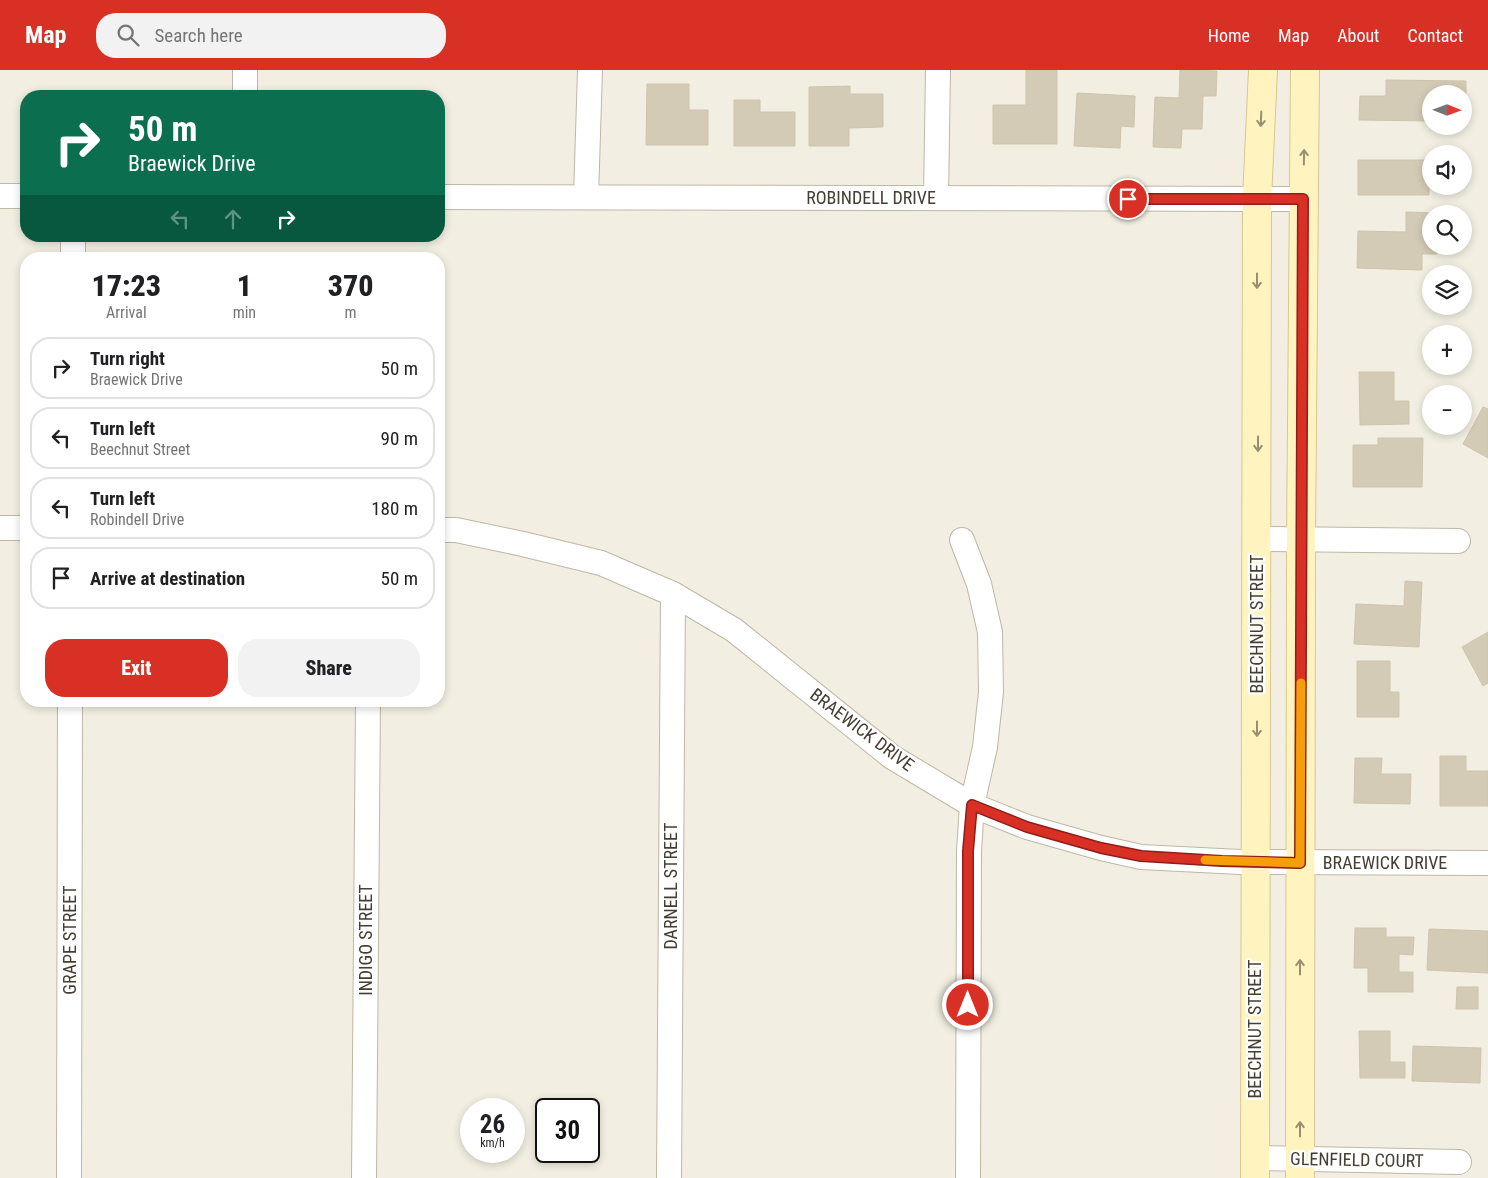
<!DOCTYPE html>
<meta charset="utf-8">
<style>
body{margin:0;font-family:"Roboto Condensed",sans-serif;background:#f2f2f2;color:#202124;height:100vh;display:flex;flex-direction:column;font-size:19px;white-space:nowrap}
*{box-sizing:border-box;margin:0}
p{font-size:16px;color:#757577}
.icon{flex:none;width:28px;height:28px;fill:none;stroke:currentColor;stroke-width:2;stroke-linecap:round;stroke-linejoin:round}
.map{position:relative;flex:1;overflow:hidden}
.drawer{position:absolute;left:20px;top:182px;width:425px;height:455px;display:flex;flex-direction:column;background:#fff;border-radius:20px;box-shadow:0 2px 8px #0003}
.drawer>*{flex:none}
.top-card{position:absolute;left:20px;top:20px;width:425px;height:152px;border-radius:20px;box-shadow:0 2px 8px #0003;background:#0b6e4f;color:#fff;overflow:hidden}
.needle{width:32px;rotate:91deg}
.fabs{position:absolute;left:1422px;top:15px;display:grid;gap:10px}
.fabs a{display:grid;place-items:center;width:50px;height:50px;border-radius:50%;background:#fff;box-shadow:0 2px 8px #0003;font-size:25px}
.speed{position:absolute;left:460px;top:1028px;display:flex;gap:10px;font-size:25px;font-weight:700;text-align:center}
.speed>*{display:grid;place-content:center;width:65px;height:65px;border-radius:50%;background:#fff;box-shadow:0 2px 8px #0003;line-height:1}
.speed small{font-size:12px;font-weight:400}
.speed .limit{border:2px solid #111;border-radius:8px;background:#fff;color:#111}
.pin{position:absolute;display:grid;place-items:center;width:42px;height:42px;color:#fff;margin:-21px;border:2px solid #fff;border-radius:50%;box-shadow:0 1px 5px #0007}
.me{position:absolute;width:55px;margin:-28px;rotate:0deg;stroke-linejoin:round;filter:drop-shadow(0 0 4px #0008)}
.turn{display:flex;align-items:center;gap:18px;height:105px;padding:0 25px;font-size:22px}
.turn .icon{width:65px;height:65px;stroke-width:2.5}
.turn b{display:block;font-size:35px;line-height:42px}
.lanes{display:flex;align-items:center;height:48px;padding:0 25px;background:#0003;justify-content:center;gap:25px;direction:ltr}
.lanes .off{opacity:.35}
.eta{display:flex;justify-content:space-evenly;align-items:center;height:85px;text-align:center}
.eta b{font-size:30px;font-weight:800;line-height:35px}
.action{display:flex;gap:10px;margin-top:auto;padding:10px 25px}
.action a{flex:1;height:58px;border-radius:20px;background:#d93025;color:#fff;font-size:20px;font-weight:800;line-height:58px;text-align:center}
.action a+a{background:#f2f2f2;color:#202124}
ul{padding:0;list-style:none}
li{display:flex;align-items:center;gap:15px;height:62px;margin:0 10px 8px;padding:0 15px;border:2px solid #e0e0e0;border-radius:20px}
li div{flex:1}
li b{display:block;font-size:19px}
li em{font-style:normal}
header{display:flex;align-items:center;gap:30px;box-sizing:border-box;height:70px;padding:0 25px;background:#d93025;color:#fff}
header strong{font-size:24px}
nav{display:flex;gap:28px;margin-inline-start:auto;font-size:18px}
.search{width:350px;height:45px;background:#f2f2f2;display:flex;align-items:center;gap:12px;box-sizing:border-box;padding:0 18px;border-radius:20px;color:#757577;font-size:19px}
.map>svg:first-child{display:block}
</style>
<header>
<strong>Map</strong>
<div class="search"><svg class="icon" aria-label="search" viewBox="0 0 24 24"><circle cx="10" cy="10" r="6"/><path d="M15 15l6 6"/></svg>Search here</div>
<nav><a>Home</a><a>Map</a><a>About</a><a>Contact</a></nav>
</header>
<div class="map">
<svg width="1488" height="1108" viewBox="0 0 1488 1108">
<rect width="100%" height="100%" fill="#f2efe2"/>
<path fill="#d4cbb7" stroke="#d0c3aa" d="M1026,0H1057V74H993V35H1026Z
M1180,0L1217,1L1216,26H1203L1202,59H1182L1181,78L1153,77L1155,27L1179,28Z
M1386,10L1466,11V51H1464V24H1431V51L1359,50L1360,26H1386Z
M647,14H689V40H708V75H646Z
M850,16V24H883V57L849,58V76H809V17Z
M1077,23L1135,26L1134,57L1121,56L1120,78L1074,76Z
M734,30H760V42H795V76H734Z
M1358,90H1429V125H1358Z
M1406,142L1438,143L1431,144V176H1437V184H1422V200L1357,198L1358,161L1406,162Z
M1359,302H1394V331H1409V354L1360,355Z
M1483,337L1488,339V388L1463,374Z
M1378,368H1423L1422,417H1353V375H1378Z
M1405,511L1422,512L1419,577L1354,574L1356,534L1404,536Z
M1488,562V613L1483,616L1462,577Z
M1357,591H1390V622H1399V647H1357Z
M1440,686H1466V701H1488V736H1440Z
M1355,688H1382L1381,704H1411L1410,734L1354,733Z
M1355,858H1386V867H1414L1413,885L1399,884V902H1413V922H1368V898H1354Z
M1429,859L1488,861V903L1427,900Z
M1457,917H1478V939H1456Z
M1359,961H1390V992H1405V1008H1360Z
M1413,976L1481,978L1480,1013L1412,1011Z"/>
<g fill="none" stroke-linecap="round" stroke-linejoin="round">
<defs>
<path id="street" d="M245,26V0
M0,126H26
M439,127L1303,129
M586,127L590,0
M936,128L938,0
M73,189V166
M0,458H26
M439,460H456L523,474L601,493L673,524L734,560L892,687L972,735L1027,757L1101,778L1141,787L1240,792L1488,793
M1258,469L1458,471
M962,470L979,514L990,562L991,622L985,677L972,735L969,781L968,1108
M1255,1088L1459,1092
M69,1108L70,631
M364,1108L368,631
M669,1108L673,524"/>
<path id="secondary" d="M1255,1108L1257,129L1263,0
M1300,1108L1301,470L1305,0"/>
</defs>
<use href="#street" stroke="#beb7a5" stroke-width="26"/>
<use href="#secondary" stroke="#d5c78f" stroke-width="30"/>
<use href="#street" stroke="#fff" stroke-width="24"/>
<use href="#secondary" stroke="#fff3c0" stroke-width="28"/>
</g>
<defs><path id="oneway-shaft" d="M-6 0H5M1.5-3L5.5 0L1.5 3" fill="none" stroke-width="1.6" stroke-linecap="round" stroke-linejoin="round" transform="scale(1.25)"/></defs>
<g stroke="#988f72">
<use href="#oneway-shaft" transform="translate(1261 49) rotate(92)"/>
<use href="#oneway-shaft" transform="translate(1304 87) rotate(-89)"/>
<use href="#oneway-shaft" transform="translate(1257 211) rotate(90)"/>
<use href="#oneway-shaft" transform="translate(1258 374) rotate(90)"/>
<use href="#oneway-shaft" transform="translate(1257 659) rotate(90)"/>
<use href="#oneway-shaft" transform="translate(1300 897) rotate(-90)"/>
<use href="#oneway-shaft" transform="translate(1300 1059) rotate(-90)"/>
</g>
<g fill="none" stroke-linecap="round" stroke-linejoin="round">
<defs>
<path id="route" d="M968,935V781L972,735L1027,757L1101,778L1141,786L1222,791L1300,793L1303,129H1128"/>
</defs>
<use href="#route" stroke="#8d1f18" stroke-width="12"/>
<use href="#route" stroke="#d93025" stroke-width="9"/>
<path stroke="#f59e0b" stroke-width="9" d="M1205,790L1300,793L1301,613"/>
</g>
<g text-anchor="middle" stroke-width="4.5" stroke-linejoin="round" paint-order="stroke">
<g font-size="18" fill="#443e33" stroke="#fff">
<text x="871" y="134">ROBINDELL DRIVE</text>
<text transform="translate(1257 554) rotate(-90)" y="6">BEECHNUT STREET</text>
<text transform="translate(862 660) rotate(37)" y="6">BRAEWICK DRIVE</text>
<text x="1385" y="799">BRAEWICK DRIVE</text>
<text transform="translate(671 816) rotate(-90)" y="6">DARNELL STREET</text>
<text transform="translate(70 870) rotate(-90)" y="6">GRAPE STREET</text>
<text transform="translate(366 870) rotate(-90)" y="6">INDIGO STREET</text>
<text transform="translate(1255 959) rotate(-90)" y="6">BEECHNUT STREET</text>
<text transform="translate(1357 1090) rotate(1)" y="6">GLENFIELD COURT</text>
</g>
</g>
</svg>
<div class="fabs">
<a><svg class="needle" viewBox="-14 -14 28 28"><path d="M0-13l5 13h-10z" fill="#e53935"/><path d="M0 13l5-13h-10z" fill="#757577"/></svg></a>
<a><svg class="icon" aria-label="sound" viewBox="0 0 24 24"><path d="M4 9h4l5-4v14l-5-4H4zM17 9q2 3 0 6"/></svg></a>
<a><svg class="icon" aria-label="search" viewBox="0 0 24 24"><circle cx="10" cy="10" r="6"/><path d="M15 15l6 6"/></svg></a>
<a><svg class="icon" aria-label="layers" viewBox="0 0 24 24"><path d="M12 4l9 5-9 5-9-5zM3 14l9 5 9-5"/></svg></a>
<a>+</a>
<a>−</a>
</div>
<div class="speed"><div>26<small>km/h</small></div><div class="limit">30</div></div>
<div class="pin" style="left:1128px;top:129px;background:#d93025"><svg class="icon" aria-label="arrive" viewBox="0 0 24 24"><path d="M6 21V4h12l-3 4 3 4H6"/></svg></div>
<svg class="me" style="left:968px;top:935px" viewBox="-20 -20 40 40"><circle r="17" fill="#d93025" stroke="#fff" stroke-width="3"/><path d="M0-11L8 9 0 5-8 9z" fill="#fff"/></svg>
<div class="top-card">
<div class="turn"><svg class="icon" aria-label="right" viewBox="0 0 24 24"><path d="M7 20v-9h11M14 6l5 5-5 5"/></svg><div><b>50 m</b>Braewick Drive</div></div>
<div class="lanes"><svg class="icon off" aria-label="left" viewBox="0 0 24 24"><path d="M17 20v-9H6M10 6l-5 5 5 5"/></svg><svg class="icon off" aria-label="ahead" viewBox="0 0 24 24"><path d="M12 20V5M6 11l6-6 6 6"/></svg><svg class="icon" aria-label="right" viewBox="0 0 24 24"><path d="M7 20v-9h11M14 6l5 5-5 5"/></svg></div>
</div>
<section class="drawer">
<div class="eta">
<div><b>17:23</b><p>Arrival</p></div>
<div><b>1</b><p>min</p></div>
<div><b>370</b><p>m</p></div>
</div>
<ul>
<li><svg class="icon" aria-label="right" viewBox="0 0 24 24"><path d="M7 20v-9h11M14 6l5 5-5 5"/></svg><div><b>Turn right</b><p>Braewick Drive</p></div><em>50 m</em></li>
<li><svg class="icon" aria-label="left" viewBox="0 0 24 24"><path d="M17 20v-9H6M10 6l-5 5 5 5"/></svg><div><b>Turn left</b><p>Beechnut Street</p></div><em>90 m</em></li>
<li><svg class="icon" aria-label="left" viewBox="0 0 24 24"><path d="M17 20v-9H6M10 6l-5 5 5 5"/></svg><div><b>Turn left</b><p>Robindell Drive</p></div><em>180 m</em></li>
<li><svg class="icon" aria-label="arrive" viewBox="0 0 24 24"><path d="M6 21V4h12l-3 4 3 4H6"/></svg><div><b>Arrive at destination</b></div><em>50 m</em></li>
</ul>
<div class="action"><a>Exit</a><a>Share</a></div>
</section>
</div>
